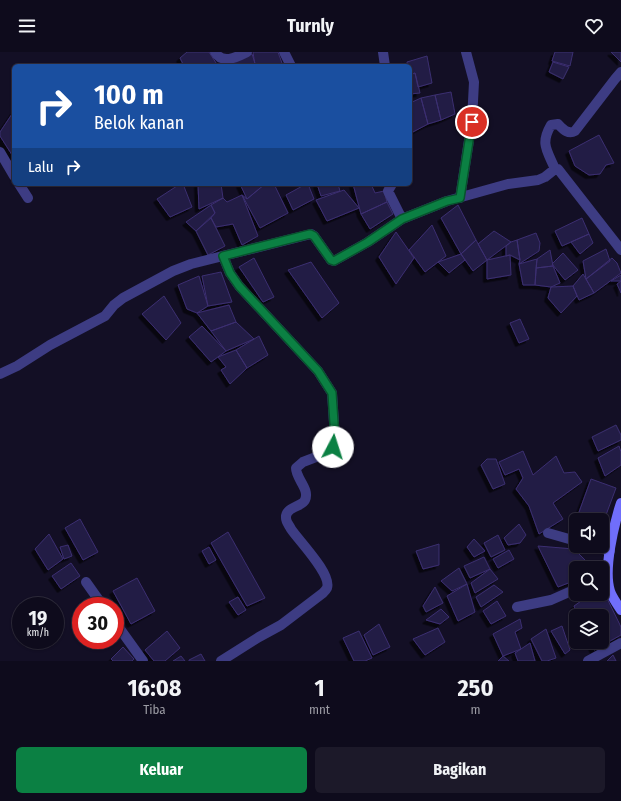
<!DOCTYPE html>
<html lang="id">
<style>
body{margin:0;font-family:"Fira Sans Condensed",sans-serif;background:#1c1929;color:#f1f3f6;height:100vh;display:flex;flex-direction:column;font-size:15px;white-space:nowrap}
*{box-sizing:border-box;margin:0}
p{font-size:13px;color:#9b9ba3}
.icon{flex:none;width:22px;height:22px;fill:none;stroke:currentColor;stroke-width:2;stroke-linecap:round;stroke-linejoin:round}
.map{position:relative;height:609px;overflow:hidden}
.details{display:flex;flex-direction:column;background:#0e0b1c;flex:1}
.details>*{flex:none}
.banner{position:absolute;left:12px;top:12px;width:400px;height:122px;border-radius:6px;box-shadow:0 1px 3px #0004,0 0 0 1px #2e2b3b;background:#1a4fa0;color:#fff;overflow:hidden}
.fabs{position:absolute;left:569px;top:461px;display:grid;gap:8px}
.fabs a{display:grid;place-items:center;width:40px;height:40px;border-radius:6px;background:#0e0b1c;box-shadow:0 1px 3px #0004,0 0 0 1px #2e2b3b;font-size:20px}
.speed{position:absolute;left:12px;top:545px;display:flex;gap:8px;font-size:20px;font-weight:700;text-align:center}
.speed>*{display:grid;place-content:center;width:52px;height:52px;border-radius:50%;background:#0e0b1c;box-shadow:0 1px 3px #0004,0 0 0 1px #2e2b3b;line-height:1}
.speed small{font-size:10px;font-weight:400}
.speed .limit{border:6px solid #d22;background:#fff;color:#111}
.pin{position:absolute;display:grid;place-items:center;width:34px;height:34px;color:#fff;margin:-17px;border:2px solid #fff;border-radius:50%;box-shadow:0 1px 4px #0007}
.me{position:absolute;width:44px;margin:-22px;rotate:5deg;stroke-linejoin:round;filter:drop-shadow(0 0 3px #0008)}
.turn{display:flex;align-items:center;gap:14px;height:84px;padding:0 16px;font-size:18px}
.turn .icon{width:52px;height:52px;stroke-width:2.5}
.turn b{display:block;font-size:28px;line-height:34px}
.then{display:flex;align-items:center;height:38px;padding:0 16px;background:#0003;gap:8px;font-size:15px}
.eta{display:flex;justify-content:space-evenly;align-items:center;height:68px;text-align:center}
.eta b{font-size:24px;font-weight:700;line-height:28px}
.cta{display:flex;gap:8px;margin-top:auto;padding:8px 16px}
.cta a{flex:1;height:46px;border-radius:6px;background:#0b8043;color:#fff;font-size:16px;font-weight:700;line-height:46px;text-align:center}
.cta a+a{background:#1c1929;color:#f1f3f6}
header{display:flex;justify-content:space-between;align-items:center;height:52px;padding:0 16px;background:#0e0b1c;font-size:18px;font-weight:700}
.map>svg:first-child{display:block}
</style>
<header><svg class="icon" aria-label="menu" viewBox="0 0 24 24"><path d="M4 6h16M4 12h16M4 18h16"/></svg>Turnly<svg class="icon" aria-label="heart" viewBox="0 0 24 24"><path d="M12 20l-8-8c-3-5 5-10 8-4 3-6 11-1 8 4z"/></svg></header>
<div class="map">
<svg width="621" height="609" viewBox="0 0 621 609">
<defs>
<filter id="shadow"><feDropShadow dx="-3.5" dy="3.5" stdDeviation="0" flood-color="#0009"/></filter>
</defs>
<rect width="100%" height="100%" fill="#130f25"/>
<path fill="#241c45" stroke="#3b2f71" filter="url(#shadow)" d="M187,0H209L218,14H184L180,6Z
M253,0H278L283,14H255Z
M555,0H573L570,14L552,9Z
M611,0H621V10Z
M252,2L256,14H224L223,13Z
M427,4L432,31L418,35L415,21L410,23V14H407V10Z
M553,10L569,15L563,27L549,20Z
M415,21L420,41L410,42V23Z
M451,40L455,62L441,68L435,43Z
M435,43L441,68L428,72L421,46Z
M421,46L428,72L411,81L410,78V51Z
M14,59V106L0,84V80Z
M599,83L614,111L606,113L600,122L589,123L575,114L569,99Z
M180,132H183L192,155L170,165L157,147Z
M198,132H221L223,146L199,157Z
M240,132H265L247,147Z
M265,132H274L288,161L260,176L242,143L247,147Z
M306,132H308L314,147L293,158L286,143Z
M317,132H338L340,139L321,144Z
M353,132H371L375,141L384,139L387,150L361,162Z
M344,138L359,156L327,169L316,148Z
M242,143L258,184L242,193L233,172L216,175L211,166L215,161L211,153L223,146L227,150Z
M387,150L393,162L370,177L361,162Z
M211,153L215,161L196,179L186,170Z
M458,153L476,188L461,202L441,166Z
M211,166L225,194L208,203L196,179Z
M582,166L589,182L562,194L555,179Z
M432,173L446,204L425,220L409,198Z
M494,179L511,190L487,208L478,192Z
M396,180L414,206L396,232L379,205Z
M536,181L540,191L539,199L519,212L520,208L517,188Z
M589,182L593,191L580,202L571,190Z
M476,188L487,208L473,219L461,202Z
M517,188L520,208L510,203L506,204V194L511,190Z
M606,197L610,209L586,227L583,209Z
M550,198L553,214L536,216L537,207Z
M563,201L578,218L565,228L552,212Z
M461,202L465,208L449,221L438,210Z
M510,203L511,223L487,227V208Z
M254,206L274,245L263,250L239,215Z
M612,206L617,211L621,221L594,241L586,227Z
M537,207L535,233H523L519,212Z
M311,210L339,251L322,266L288,218Z
M553,214L560,231L551,235L535,233L536,216Z
M221,220L232,250L208,254L202,224Z
M583,222L594,241L579,248L573,234Z
M621,223V229H611Z
M199,224L208,254L197,261L187,257L178,233Z
M621,229V241L617,232Z
M573,234L577,244L561,261L548,246L551,235Z
M164,244L181,271L166,288L142,262Z
M229,253L236,270L211,279L197,261Z
M520,267L529,287L519,291L510,271Z
M236,270L254,287L226,299L211,279Z
M202,274L226,299L211,310L189,285Z
M259,284L268,303L247,316L236,298Z
M236,298L247,316L230,332L221,318L226,315L218,305Z
M616,373L621,383V388L598,399L592,385Z
M619,394L621,400V413L605,424L598,406Z
M523,399L533,423L556,404L564,421L575,420L582,430L553,451L563,467L539,482L529,454L516,437L523,426L519,417L505,423L499,410Z
M487,407H496L505,432L493,437L481,413Z
M591,427L616,436L603,471L602,468H594L578,463Z
M80,467L98,500L83,508L65,476Z
M519,472L526,483L520,491L508,493L504,486Z
M228,480L265,546L247,554L211,491Z
M49,482L63,507L48,518L35,497Z
M498,483L505,498L491,505L484,491Z
M474,487L485,499L474,505L467,495Z
M439,492V513L423,517L416,499Z
M68,493L72,504L64,507L60,495Z
M538,494L574,497L593,516H576V528L558,535Z
M209,495L216,508L209,512L202,499Z
M509,498L514,507L498,516L493,507Z
M484,505L490,517L470,526L464,514Z
M71,511L80,524L61,537L52,524Z
M459,516L467,532L452,539L441,529Z
M490,517L498,527L475,541L471,531Z
M137,526L155,559L131,572L113,539Z
M467,532L475,560L458,569L447,544Z
M494,533L503,540L481,555L476,545Z
M435,535L443,551L426,560L423,554Z
M602,536L621,575V583L594,598L590,590H602V564H578L574,554L591,542H602Z
M238,545L246,558L238,563L229,550Z
M497,549L506,564L491,572L483,559Z
M441,557L449,565L440,572L426,568Z
M520,567L522,576L515,580L521,597L503,604L493,582Z
M379,572L390,595L373,603L364,583Z
M562,574L570,598L565,602L551,579Z
M438,576L445,590L425,603L413,587Z
M546,577L556,606L547,609H542L531,587Z
M167,579L180,596L165,609H154L145,598Z
M359,579L372,606L365,609H354L343,586Z
M530,591L535,609H518L515,601Z
M123,595L134,607L132,609H113L111,607Z
M201,602L205,609H189V608Z
M613,603L616,609H607Z
M181,604L185,609H173Z
M503,604L509,609H498Z"/>
<g fill="none" stroke-linecap="round" stroke-linejoin="round">
<path stroke="#3d3c83" stroke-width="10" d="M215,0C222,13 237,5 247,0
M284,0L291,14
M383,0L385,14
M0,100L14,124
M555,117C547,98 540,92 551,73L558,72C563,77 568,83 575,79L615,27L621,20
M19,132L28,146
M392,132L388,139L402,167
M460,146L472,69L474,30L466,0
M0,322L17,314L50,293L105,264L114,253L123,246L173,219L191,212L311,182L314,184L331,208L334,209L368,190L402,167L447,149L508,132L538,128L545,125L555,117H558L621,198
M548,481L576,489
M592,494L610,499
M86,530L103,554
M517,555L551,548L576,537
M115,570L143,609
M221,609L259,585L281,573L323,541C324,540 326,538 327,536C332,522 299,489 291,477C289,473 286,470 286,466C285,455 302,455 305,448C310,437 296,427 296,416L303,410L329,400L333,395L335,386L332,341L318,319L239,234L230,221L223,204
M588,609L621,591"/>
<path stroke="#706efb" stroke-width="10" d="M621,451C614,472 603,518 610,539C612,545 617,552 621,558"/>
</g>
<g fill="none" stroke-linecap="round" stroke-linejoin="round">
<defs>
<path id="route" d="M333,395L335,386L332,341L318,319L239,234L230,221L223,204L310,182L314,184L331,208L334,209L368,190L402,167L447,149L460,146L472,70"/>
</defs>
<use href="#route" stroke="#07532c" stroke-width="10"/>
<use href="#route" stroke="#0b8043" stroke-width="7"/>
</g>
</svg>
<div class="fabs">
<a><svg class="icon" aria-label="sound" viewBox="0 0 24 24"><path d="M4 9h4l5-4v14l-5-4H4zM17 9q2 3 0 6"/></svg></a>
<a><svg class="icon" aria-label="search" viewBox="0 0 24 24"><circle cx="10" cy="10" r="6"/><path d="M15 15l6 6"/></svg></a>
<a><svg class="icon" aria-label="layers" viewBox="0 0 24 24"><path d="M12 4l9 5-9 5-9-5zM3 14l9 5 9-5"/></svg></a>
</div>
<div class="speed"><div>19<small>km/h</small></div><div class="limit">30</div></div>
<div class="pin" style="left:472px;top:70px;background:#d93025"><svg class="icon" aria-label="arrive" viewBox="0 0 24 24"><path d="M6 21V4h12l-3 4 3 4H6"/></svg></div>
<svg class="me" style="left:333px;top:395px" viewBox="-20 -20 40 40"><circle r="19" fill="#fff"/><path d="M0-13L10 11 0 6-10 11z" fill="#0b8043"/></svg>
<div class="banner">
<div class="turn"><svg class="icon" aria-label="right" viewBox="0 0 24 24"><path d="M7 20v-9h11M14 6l5 5-5 5"/></svg><div><b>100 m</b>Belok kanan</div></div>
<div class="then">Lalu<svg class="icon" aria-label="right" viewBox="0 0 24 24"><path d="M7 20v-9h11M14 6l5 5-5 5"/></svg></div>
</div>
</div>
<section class="details">
<div class="eta">
<div><b>16:08</b><p>Tiba</p></div>
<div><b>1</b><p>mnt</p></div>
<div><b>250</b><p>m</p></div>
</div>
<div class="cta"><a>Keluar</a><a>Bagikan</a></div>
</section>
